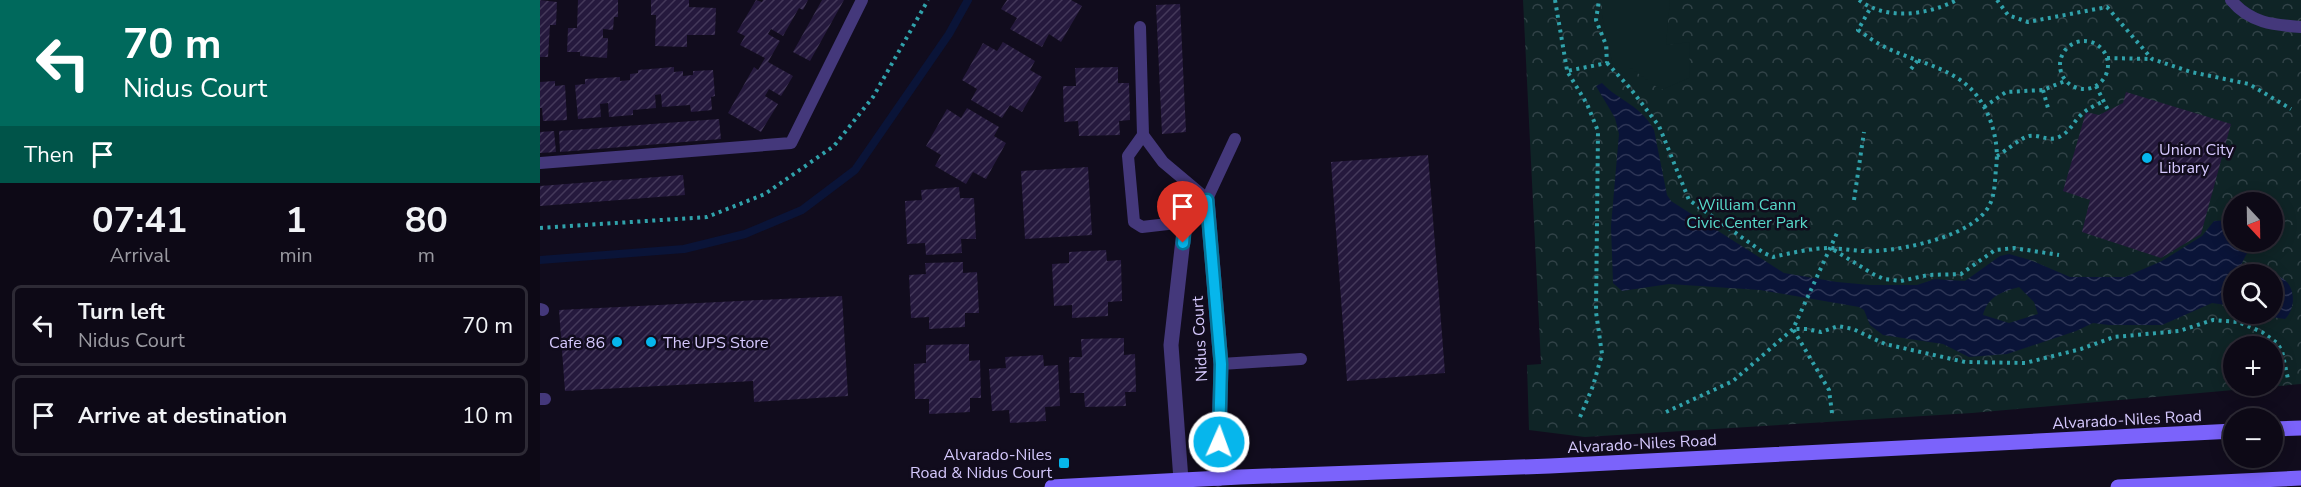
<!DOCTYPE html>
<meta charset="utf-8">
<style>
body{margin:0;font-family:"Nunito Sans",sans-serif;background:#1b1723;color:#f1f3f6;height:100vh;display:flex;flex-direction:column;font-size:22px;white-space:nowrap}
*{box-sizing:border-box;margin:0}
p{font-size:20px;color:#9a9aa1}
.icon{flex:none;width:33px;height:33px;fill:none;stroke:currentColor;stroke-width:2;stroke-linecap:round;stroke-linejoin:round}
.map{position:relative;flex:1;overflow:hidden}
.panel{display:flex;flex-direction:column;background:#0d0916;width:540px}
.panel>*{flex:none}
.hud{background:#00695c;color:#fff;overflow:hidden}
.needle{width:39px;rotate:158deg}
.fabs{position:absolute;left:1683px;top:192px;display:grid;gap:12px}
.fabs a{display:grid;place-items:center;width:60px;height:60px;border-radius:50%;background:#0d0916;box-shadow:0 3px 15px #0003,0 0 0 2px #2d2a35;font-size:30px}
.pin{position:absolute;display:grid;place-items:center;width:51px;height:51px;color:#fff;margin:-62px -26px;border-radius:50% 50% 50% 0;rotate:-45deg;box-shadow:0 0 6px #0007}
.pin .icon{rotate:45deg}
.me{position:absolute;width:66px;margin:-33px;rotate:2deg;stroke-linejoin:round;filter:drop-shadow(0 0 4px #0008)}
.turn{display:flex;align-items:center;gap:21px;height:126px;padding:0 24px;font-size:27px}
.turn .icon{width:78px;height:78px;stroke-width:2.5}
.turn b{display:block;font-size:42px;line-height:51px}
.then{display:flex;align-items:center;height:57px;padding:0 24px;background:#0003;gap:12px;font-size:22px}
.eta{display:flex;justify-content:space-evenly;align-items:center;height:102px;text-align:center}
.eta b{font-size:36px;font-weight:700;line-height:42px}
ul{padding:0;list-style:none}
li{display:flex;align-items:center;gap:18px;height:81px;margin:0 12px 9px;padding:0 12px;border:3px solid #2d2a35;border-radius:9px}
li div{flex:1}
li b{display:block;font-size:22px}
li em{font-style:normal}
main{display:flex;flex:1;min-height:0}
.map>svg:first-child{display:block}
</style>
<main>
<section class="panel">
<div class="hud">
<div class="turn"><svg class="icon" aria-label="left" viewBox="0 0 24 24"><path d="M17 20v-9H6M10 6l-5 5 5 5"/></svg><div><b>70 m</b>Nidus Court</div></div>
<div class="then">Then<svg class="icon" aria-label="arrive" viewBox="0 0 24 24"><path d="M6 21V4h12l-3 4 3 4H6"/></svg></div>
</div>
<div class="eta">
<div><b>07:41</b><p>Arrival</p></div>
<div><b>1</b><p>min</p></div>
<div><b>80</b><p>m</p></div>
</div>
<ul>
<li><svg class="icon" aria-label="left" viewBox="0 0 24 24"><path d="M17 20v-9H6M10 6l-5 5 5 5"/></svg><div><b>Turn left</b><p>Nidus Court</p></div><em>70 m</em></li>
<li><svg class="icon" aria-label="arrive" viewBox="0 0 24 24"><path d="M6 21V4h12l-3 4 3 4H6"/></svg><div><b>Arrive at destination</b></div><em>10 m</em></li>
</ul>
</section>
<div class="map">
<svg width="1761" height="487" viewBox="0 0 1761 487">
<defs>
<pattern id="forest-crowns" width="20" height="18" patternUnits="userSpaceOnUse" patternTransform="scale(1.5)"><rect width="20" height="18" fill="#0f2426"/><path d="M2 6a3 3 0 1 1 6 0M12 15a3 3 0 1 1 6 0" fill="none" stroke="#314247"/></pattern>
<pattern id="water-waves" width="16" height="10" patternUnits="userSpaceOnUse" patternTransform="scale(1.5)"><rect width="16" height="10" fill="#0a1438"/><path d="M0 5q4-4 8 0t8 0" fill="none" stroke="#2d3556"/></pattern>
<pattern id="building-hatch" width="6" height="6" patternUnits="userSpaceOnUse" patternTransform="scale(1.5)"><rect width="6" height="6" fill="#25193d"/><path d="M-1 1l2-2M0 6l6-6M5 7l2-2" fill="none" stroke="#44395a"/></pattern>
</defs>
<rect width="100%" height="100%" fill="#110c1d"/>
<path fill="url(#forest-crowns)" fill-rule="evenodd" d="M983,0H1761V384L1432,413L1045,437L989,430L987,365L1001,364ZM1694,202H1732V242H1694ZM1694,274H1732V314H1694ZM1694,346H1732V386H1694Z"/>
<path fill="#0f2426" d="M1062,0H1130L1126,45L1150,42L1149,78L1121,90L1088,66H1073L1062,15Z"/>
<path fill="url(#water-waves)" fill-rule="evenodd" d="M1062,83C1079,101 1101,105 1114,130L1127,195L1131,201L1244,273L1297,282L1330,285H1377L1395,279L1425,281L1460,256L1469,254L1490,260L1530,277H1585L1622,261L1662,236L1674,221L1693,220L1694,242H1712C1710,251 1701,260 1701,269L1704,272L1730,274H1694L1693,306L1672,303L1622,325H1569L1553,323L1536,331L1467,354L1429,357L1403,344L1343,335L1330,325L1324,310L1319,307L1220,290L1129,284L1082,291L1073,283L1071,226L1079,134L1075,118L1056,86ZM1479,287L1494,302L1498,314L1469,323L1443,315C1448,296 1462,292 1479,287Z
M1733,275C1754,277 1759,305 1745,319L1732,317L1729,314H1732Z"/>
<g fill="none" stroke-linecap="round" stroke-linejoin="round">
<path stroke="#0a1438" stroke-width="8" d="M0,260L144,249L205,234L262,210L315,170L409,34L428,0"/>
</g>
<path fill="url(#building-hatch)" d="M0,0L17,2L16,25H10L8,57H0Z
M38,0H78V17H74L73,30L63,29V38H68L67,58L40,56V52H27L28,28H37Z
M111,0H149V7L176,8L175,35H147V47L115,46L116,15H111Z
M216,0L222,2L223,0H268L263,10L259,8L243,36L231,29L228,34L240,41L228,62L253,76L241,96L229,89L225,96L238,104L221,132L188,113L214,67L218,70L225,58L200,45L205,36L197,32Z
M282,0H304L270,61L253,52Z
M467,0H531L542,6L521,42L509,34L502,47L470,29L477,18L461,9Z
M640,4L646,132L622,134L616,5Z
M463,42L495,61L490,70L502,77L482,112L470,105L462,118L431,100L437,89L422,80L443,43L457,51Z
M134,67V72L143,71V76L153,75V71L173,70L175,96L171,97L172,110L151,112L150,105L122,107L121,94L115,95L116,108L93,110V115L69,117L68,103L60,104L61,117L38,119L35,85L45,84V79L80,77V81L90,80V74L98,73V70Z
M578,67V83H589L590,120L579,121L580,135L539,136L538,121L524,122L523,86H536L535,68Z
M15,81V86L25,85L27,120L3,121L2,108H0V82Z
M1586,92L1691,124L1661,234L1621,258L1542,232L1550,200L1523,191L1546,112L1559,115L1583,103Z
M427,108L459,127L454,136L466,143L446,179L433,172L426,184L395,166L401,155L386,146L407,109L421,118Z
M179,119L181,139L20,152L19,131Z
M14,131L16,152L0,153V132Z
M888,155L905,373L807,381L791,162Z
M548,167L552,235L485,239L481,171Z
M143,175L145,195L0,206V186Z
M419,187L420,198H434L436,239H421L422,253L386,255L385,243L367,244L365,201L382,200L381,190Z
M566,250L567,261L581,260L582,301L568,302V316L532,318V305L514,306L512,264L529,263V252Z
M423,262V273L437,272L439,313H425V327L389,329V317L371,318L369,275L386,274L385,263Z
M302,296L308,396L214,402L213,381L25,391L19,310Z
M584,338V355L595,354L596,392H585L586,406L545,407L544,393H530L529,357H542L541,339Z
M429,344V361L440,360L441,398H430V412L389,414V399H375L374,364L386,363V345Z
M503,355L504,366L518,365L520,406L505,407L506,421L470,423L469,410L452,411L449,369L466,368L465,357Z"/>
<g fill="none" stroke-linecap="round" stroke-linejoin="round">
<path stroke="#30a2ab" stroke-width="4" stroke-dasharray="3 4.5" stroke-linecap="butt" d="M1015,0L1027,70
M1319,0C1347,21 1387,15 1417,0
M1457,0L1468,15L1488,22L1567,7L1612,59L1651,72L1709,84L1751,109
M1520 65a24 24 0 1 1 48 0a24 24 0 1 1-48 0Z
M1567,58L1611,59
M1067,63L1090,88L1119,126L1149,200L1224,253L1233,257C1251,253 1272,248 1291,248C1306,249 1321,252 1336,251C1368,249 1436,235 1450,204C1455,194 1455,179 1456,168C1460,142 1450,108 1431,89C1407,65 1370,61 1341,45C1333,41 1326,35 1318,30L1331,7
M1371,69L1378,60
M1556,86L1568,110
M1503,90L1508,108
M1444,107L1466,92L1503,90L1525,81
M1457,156C1466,151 1480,138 1489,136C1500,134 1509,143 1521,136C1530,131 1533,123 1540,116C1546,109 1556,105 1564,101
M1314,200L1324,132
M0,228L167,217L225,194L294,146L333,97L388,0
M1294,250L1333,274L1344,279L1361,281L1388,275L1421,274L1455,250L1474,248L1519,255
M1126,412L1193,381L1253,329L1297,233
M1292,413L1289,390L1253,329H1267L1281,332L1298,326L1313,329L1345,344L1425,362L1485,363L1541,349L1574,337L1639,331L1673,320L1698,322L1722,332L1737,343L1742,351L1748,379
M1040,417L1053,386L1062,354L1056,312L1058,131L1047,104L1027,71L1067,63L1066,45L1056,20L1059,0"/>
<path stroke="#44387b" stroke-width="12" d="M1691,0C1710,23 1733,25 1761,27
M600,27L603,135
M0,163L251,143L322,0
M645,222L602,227L594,222L588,156L603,135L623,162L667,199L695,139
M0,309L3,310
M681,364L761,359
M0,399H5"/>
<path stroke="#44387b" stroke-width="15" d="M667,199L681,364L678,479
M641,480L631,345L645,222L667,199"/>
<path stroke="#7b63fb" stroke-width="15" d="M1732,429L1761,428
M512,487L700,477L1010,466L1694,431
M1578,487L1761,478"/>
</g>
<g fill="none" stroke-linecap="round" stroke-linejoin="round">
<defs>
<path id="route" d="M643,243L645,222L667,200L681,364L679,442"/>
</defs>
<use href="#route" stroke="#047699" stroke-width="15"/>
<use href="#route" stroke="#06b6ec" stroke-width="10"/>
</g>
<g fill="#06b6ec" stroke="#110c1d" stroke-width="2">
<circle cx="1607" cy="158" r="6"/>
<circle cx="77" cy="342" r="6"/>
<circle cx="111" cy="342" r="6"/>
<rect x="518" y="457" width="12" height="12" rx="3"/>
</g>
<g text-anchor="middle" stroke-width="5" stroke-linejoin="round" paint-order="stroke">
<g font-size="16" fill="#d6c9fe" stroke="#110c1d" text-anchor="start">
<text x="1619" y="155">Union City<tspan x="1619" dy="18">Library</tspan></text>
<text x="65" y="348" text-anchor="end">Cafe 86</text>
<text x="123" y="348">The UPS Store</text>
<text x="512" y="460" text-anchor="end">Alvarado-Niles<tspan x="512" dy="18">Road &amp; Nidus Court</tspan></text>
</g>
<g font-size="16" fill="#58dacb" stroke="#110c1d">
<text x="1207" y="210">William Cann<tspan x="1207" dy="18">Civic Center Park</tspan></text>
</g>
<g font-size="16" fill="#d6c9fe" stroke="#110c1d">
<text transform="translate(659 339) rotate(-93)" y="6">Nidus Court</text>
<text transform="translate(1587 419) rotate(-3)" y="6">Alvarado-Niles Road</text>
<text transform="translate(1102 443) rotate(-3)" y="6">Alvarado-Niles Road</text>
</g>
</g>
</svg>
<div class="fabs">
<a><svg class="needle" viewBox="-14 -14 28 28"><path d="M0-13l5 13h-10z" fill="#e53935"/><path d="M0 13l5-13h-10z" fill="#9a9aa1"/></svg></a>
<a><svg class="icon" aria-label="search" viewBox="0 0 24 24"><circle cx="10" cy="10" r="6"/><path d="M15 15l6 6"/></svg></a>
<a>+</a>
<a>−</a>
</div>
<div class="pin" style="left:643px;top:243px;background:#d93025"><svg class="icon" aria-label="arrive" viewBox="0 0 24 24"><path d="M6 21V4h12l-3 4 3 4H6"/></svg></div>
<svg class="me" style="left:679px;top:442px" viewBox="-20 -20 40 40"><circle r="17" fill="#06b6ec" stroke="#fff" stroke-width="3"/><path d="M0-11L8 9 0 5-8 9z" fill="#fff"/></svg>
</div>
</main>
